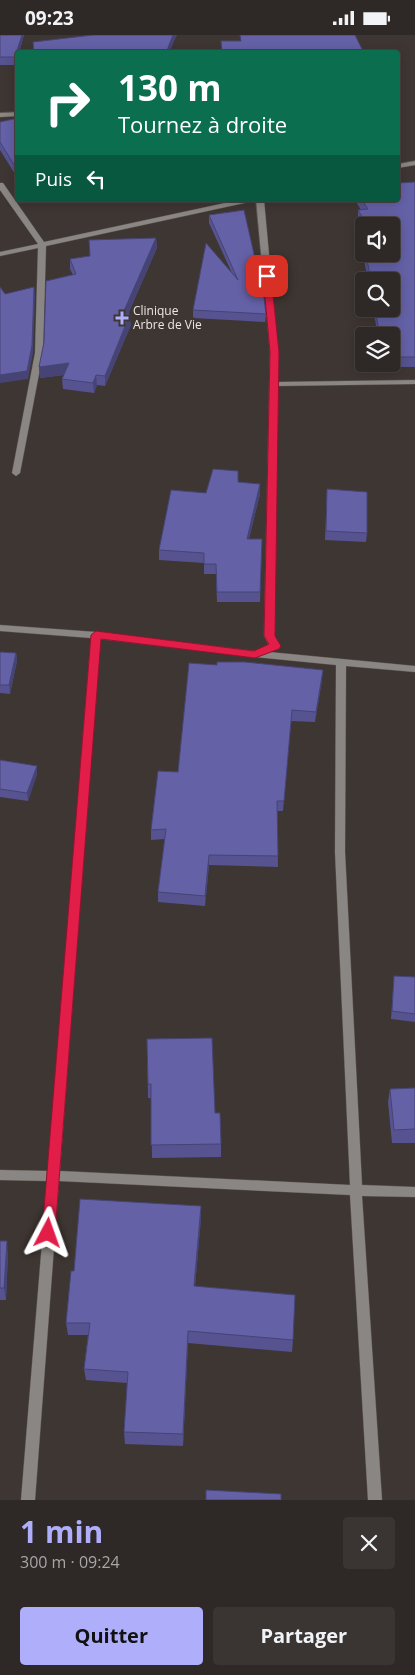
<!DOCTYPE html>
<html lang="fr">
<meta charset="utf-8">
<style>
body{margin:0;font-family:"Open Sans",sans-serif;background:#3a3432;color:#f1f3f6;height:100vh;display:flex;flex-direction:column;font-size:19px;white-space:nowrap}
*{box-sizing:border-box;margin:0}
p{font-size:16px;color:#a7a6a7}
.icon{flex:none;width:28px;height:28px;fill:none;stroke:currentColor;stroke-width:2;stroke-linecap:round;stroke-linejoin:round}
.map{position:relative;height:1465px;overflow:hidden}
.sheet{display:flex;flex-direction:column;background:#2e2826;flex:1}
.sheet>*{flex:none}
.top-card{position:absolute;left:15px;top:15px;width:385px;height:152px;border-radius:5px;box-shadow:0 2px 12px #0003,0 0 0 1px #494443;background:#0b6e4f;color:#fff;overflow:hidden}
.fabs{position:absolute;left:355px;top:182px;display:grid;gap:10px}
.fabs a{display:grid;place-items:center;width:45px;height:45px;border-radius:5px;background:#2e2826;box-shadow:0 2px 12px #0003,0 0 0 1px #494443;font-size:25px}
.pin{position:absolute;display:grid;place-items:center;width:42px;height:42px;color:#fff;margin:-21px;border-radius:10px;box-shadow:0 2px 8px #0006}
.me{position:absolute;width:55px;margin:-28px;rotate:4deg;stroke-linejoin:round;filter:drop-shadow(0 0 4px #0008)}
.turn{display:flex;align-items:center;gap:18px;height:105px;padding:0 20px;font-size:22px}
.turn .icon{width:65px;height:65px;stroke-width:2.5}
.turn b{display:block;font-size:35px;line-height:42px}
.then{display:flex;align-items:center;height:48px;padding:0 20px;background:#0003;gap:10px;font-size:19px}
.round{display:grid;place-items:center;flex:none;width:52px;height:52px;border-radius:5px;background:#3a3432}
.head{display:flex;align-items:center;justify-content:space-between;height:85px;padding:0 20px}
h1{font-size:30px;font-weight:700;line-height:38px;color:#afaefa}
.primary-button{display:flex;gap:10px;margin-top:auto;padding:10px 20px}
.primary-button a{flex:1;height:58px;border-radius:5px;background:#afaefa;color:#111;font-size:20px;font-weight:700;line-height:58px;text-align:center}
.primary-button a+a{background:#3a3432;color:#f1f3f6}
.status{display:flex;justify-content:space-between;align-items:center;height:35px;padding:0 25px;background:#2e2826;direction:ltr}
.status svg{height:14px;fill:currentColor}
.map>svg:first-child{display:block}
</style>
<div class="status"><b>09:23</b><svg viewBox="0 0 49 12"><path d="M0 12V9h3v3zM5 12V6h3v6zM10 12V3h3v9zM15 12V0h3v12zM26 1h20v11H26zM47 4h2v5h-2z"/></svg></div>
<div class="map">
<svg width="415" height="1465" viewBox="0 0 415 1465">
<rect width="100%" height="100%" fill="#3e3632"/>
<g fill="none" stroke-linecap="round" stroke-linejoin="round">
<defs>
<path id="minor" d="M18,77V81L0,82V78Z
M415,126V130L398,133V129Z
M0,148H3L44,207L239,165H253L249,167L46,211L43,318L20,438L16,441L12,438L35,318L38,213L0,221V217L38,209L0,155Z
M256,165H264L278,317V347L415,345V349L277,351L274,601L280,611L278,613L269,617L415,631V637L346,631L345,817L362,1150L415,1152V1162L362,1161L382,1465H368L350,1160L59,1146L35,1465H21L47,1146L0,1145V1135L48,1136L91,603L0,596V590L96,597L254,616L269,610L264,601L270,317ZM100,604L255,622L336,630L335,817L350,1150L60,1136Z"/>
</defs>
<use href="#minor" stroke="#5a524e" stroke-width="1"/>
<use href="#minor" fill="#8a8684" fill-rule="evenodd"/>
</g>
<path fill="#565390" d="M0,0H24L19,18H18V22L15,30H0Z
M18,83V144L0,115V87Z
M415,147V332H381V329H391V301H378L373,274H391V246H368L364,225L365,219H391V191H364V195L358,185V175H361L355,165H398Z
M209,180L266,279L265,287L193,283V275L231,236L209,188Z
M156,203L157,213L128,279L131,290L105,351L97,350L94,358L63,354L62,344L64,340L40,343L39,332L44,307L73,240L70,234V224L89,221Z
M238,447L260,449V459L249,504H262L260,567H217L216,539H204V528L159,525V515L206,458Z
M327,454L367,498L366,507L325,505Z
M0,617L16,618L17,626L10,659L0,658Z
M322,645L315,687L291,686L283,776H277L278,832L209,830L205,871L158,867V857L165,804L151,805V795L178,737Z
M0,725L37,739L28,766L0,762Z
M394,941L415,942V987L391,984Z
M147,1004L215,1078L221,1109V1122L152,1123L151,1063H148Z
M415,1053V1108H392L388,1067L390,1054Z
M201,1171V1183L195,1251L293,1305L292,1317L188,1308L183,1411L125,1409L124,1397L127,1348L86,1345L84,1334L88,1300H68L66,1288L74,1236Z
M0,1206L8,1218L6,1265H0Z"/>
<path fill="#464475" d="M22,0H24L19,18H18V22L15,30V22Z
M173,0H177L169,18H166Z
M398,84H399V92L398,93Z
M156,203L157,213L123,289V278Z
M34,252L35,260L33,318L28,344L0,348V340Z
M130,279L131,290L105,351V341Z
M69,328L70,339L40,343L39,332Z
M96,340L97,350L94,358L93,348Z
M260,449V459L246,514L247,504Z
M16,618L17,626L10,659L9,650Z
M323,635L322,645L315,687L316,677Z
M37,731V739L28,766L27,758Z
M209,820V830L205,871V861Z
M201,1171V1183L194,1263V1251Z
M7,1206L8,1218L6,1265L4,1253Z
M188,1296V1308L183,1411V1399Z"/>
<path fill="#6461a7" stroke="#464475" d="M0,0H22L15,22H0Z
M93,0H173L166,18H34L33,7Z
M240,0H355L364,18H222L221,6H241Z
M18,83V136L0,107V87Z
M415,147V322H391V301H380L375,274H391V246H371L366,219H391V191H368L358,175L368,174L362,165H398V148Z
M244,175L264,263L266,279L193,275L206,208L238,245L209,180Z
M156,203L123,278L130,279L105,341L96,340L93,348L62,344L69,328L39,332L44,307L46,246L76,239L70,224L90,221L89,205Z
M0,252L5,259L34,252L32,310L27,336L0,340Z
M213,434L238,436V447L260,449L247,504H262L260,557H217L216,529H204V518L159,515L171,455L206,458Z
M327,454L367,457V498L326,496Z
M0,617L16,618L9,650H0Z
M217,627H245L323,635L316,677L292,675L284,766H277L278,821L209,820L205,861L158,857L166,794L151,795L158,736L178,737L189,628L217,630Z
M0,725L37,731L27,758L0,754Z
M394,941L415,942V979L392,976Z
M212,1003L215,1078H220L221,1109L151,1110V1049H148L147,1004Z
M415,1053V1094L394,1095L390,1054Z
M80,1164L201,1171L194,1251L295,1260L293,1305L188,1296L183,1399L124,1397L128,1337L84,1334L90,1288H66L71,1236H74Z
M0,1206H7L4,1253H0Z
M206,1455L281,1459V1465H206Z"/>
<path fill="#e11d48" stroke="#92132f" d="M267,238L271,241L279,317L275,601L281,611L279,614L255,623L101,604L55,1198L53,1202L48,1204L44,1202L42,1198L91,600L96,596L254,616L269,609L264,601L270,317L263,241Z"/>
<path fill="#afaefa" stroke="#3e3632" stroke-width="2" d="M119.5 275.5h5v5h5v5h-5v5h-5v-5h-5v-5h5z"/>
<g text-anchor="middle" stroke-width="5" stroke-linejoin="round" paint-order="stroke">
<g font-size="12" fill="#ece6e4" stroke="#3e3632" text-anchor="start">
<text x="133" y="280">Clinique<tspan x="133" dy="14">Arbre de Vie</tspan></text>
</g>
</g>
</svg>
<div class="fabs">
<a><svg class="icon" aria-label="sound" viewBox="0 0 24 24"><path d="M4 9h4l5-4v14l-5-4H4zM17 9q2 3 0 6"/></svg></a>
<a><svg class="icon" aria-label="search" viewBox="0 0 24 24"><circle cx="10" cy="10" r="6"/><path d="M15 15l6 6"/></svg></a>
<a><svg class="icon" aria-label="layers" viewBox="0 0 24 24"><path d="M12 4l9 5-9 5-9-5zM3 14l9 5 9-5"/></svg></a>
</div>
<div class="pin" style="left:267px;top:241px;background:#d93025"><svg class="icon" aria-label="arrive" viewBox="0 0 24 24"><path d="M6 21V4h12l-3 4 3 4H6"/></svg></div>
<svg class="me" style="left:48px;top:1198px" viewBox="-20 -20 40 40"><path d="M0-17L14 15 0 8-14 15z" fill="#e11d48" stroke="#fff" stroke-width="4"/></svg>
<div class="top-card">
<div class="turn"><svg class="icon" aria-label="right" viewBox="0 0 24 24"><path d="M7 20v-9h11M14 6l5 5-5 5"/></svg><div><b>130 m</b>Tournez à droite</div></div>
<div class="then">Puis<svg class="icon" aria-label="left" viewBox="0 0 24 24"><path d="M17 20v-9H6M10 6l-5 5 5 5"/></svg></div>
</div>
</div>
<section class="sheet">
<div class="head"><div><h1>1 min</h1><p>300 m · 09:24</p></div><a class="round"><svg class="icon" aria-label="close" viewBox="0 0 24 24"><path d="M6 6l12 12M18 6L6 18"/></svg></a></div>
<div class="primary-button"><a>Quitter</a><a>Partager</a></div>
</section>
